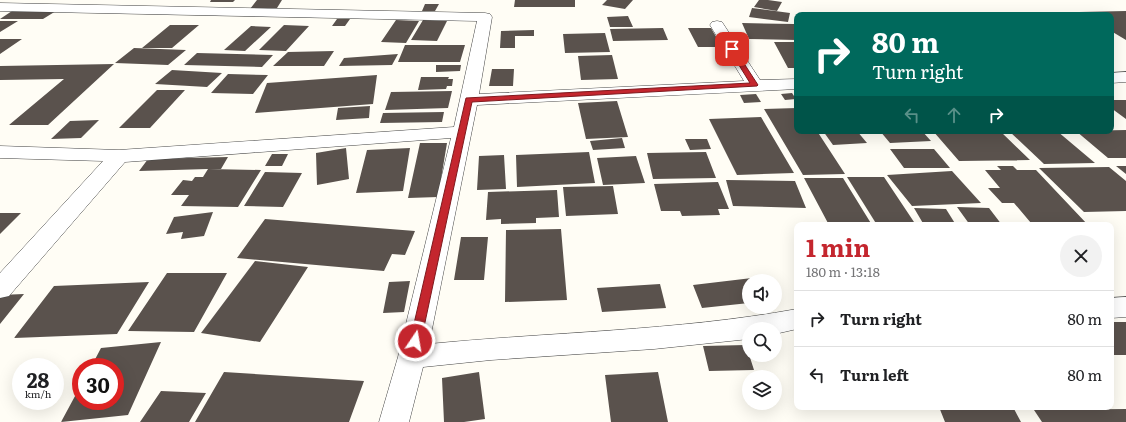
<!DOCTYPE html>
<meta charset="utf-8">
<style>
body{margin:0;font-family:Literata,serif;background:#f2f2f2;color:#202124;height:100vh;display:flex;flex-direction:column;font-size:15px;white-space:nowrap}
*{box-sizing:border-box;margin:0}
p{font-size:13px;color:#757577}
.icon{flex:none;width:22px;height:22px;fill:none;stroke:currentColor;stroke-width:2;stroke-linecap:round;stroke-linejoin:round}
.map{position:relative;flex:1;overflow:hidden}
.drawer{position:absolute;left:794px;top:222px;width:320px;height:188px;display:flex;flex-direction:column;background:#fff;border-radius:8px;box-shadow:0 4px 16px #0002}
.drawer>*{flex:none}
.top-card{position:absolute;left:794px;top:12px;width:320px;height:122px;border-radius:8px;box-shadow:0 4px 16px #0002;background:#00695c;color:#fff;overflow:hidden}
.buttons{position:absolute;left:742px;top:274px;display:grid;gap:8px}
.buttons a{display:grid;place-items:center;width:40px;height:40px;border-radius:50%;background:#fff;box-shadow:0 4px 16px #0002;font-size:20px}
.speed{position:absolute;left:12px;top:358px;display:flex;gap:8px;font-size:20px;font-weight:700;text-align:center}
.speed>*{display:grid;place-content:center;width:52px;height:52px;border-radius:50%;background:#fff;box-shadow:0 4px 16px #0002;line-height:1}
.speed small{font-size:10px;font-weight:400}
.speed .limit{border:6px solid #d22;background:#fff;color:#111}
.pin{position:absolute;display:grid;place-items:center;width:34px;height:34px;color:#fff;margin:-17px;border-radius:8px;box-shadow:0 2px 6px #0006}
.me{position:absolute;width:44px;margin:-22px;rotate:12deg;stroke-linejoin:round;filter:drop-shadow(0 0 3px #0008)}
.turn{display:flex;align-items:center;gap:14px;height:84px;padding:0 12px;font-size:18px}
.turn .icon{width:52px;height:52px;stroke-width:2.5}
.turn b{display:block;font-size:28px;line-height:34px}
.lanes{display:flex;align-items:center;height:38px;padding:0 12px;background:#0003;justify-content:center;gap:20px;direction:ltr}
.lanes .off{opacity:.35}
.round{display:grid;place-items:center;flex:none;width:42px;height:42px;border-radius:21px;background:#f2f2f2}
.headline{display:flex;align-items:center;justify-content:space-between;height:68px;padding:0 12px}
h1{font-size:24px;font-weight:700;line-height:30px;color:#c4262e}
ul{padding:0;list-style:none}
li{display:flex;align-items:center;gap:12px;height:56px;padding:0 12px;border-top:1px solid #e0e0e0}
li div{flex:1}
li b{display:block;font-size:15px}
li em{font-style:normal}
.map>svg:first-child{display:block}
</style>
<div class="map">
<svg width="1126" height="422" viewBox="0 0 1126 422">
<rect width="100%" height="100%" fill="#fffdf5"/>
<path fill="#5a524d" d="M211,0H235L233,2H210Z
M257,0H282L277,8L250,9Z
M515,0H575V7H514Z
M607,0H633L625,9L602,5Z
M759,0H768L782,2L777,11L754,7Z
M425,4H439L435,11H422Z
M752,8L790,13L788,22L749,17Z
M12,11H56L43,19H0Z
M1126,11V40L1111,31V15H1085L1079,12Z
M628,16L633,27H610L607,17Z
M337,19H350L345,26H332Z
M396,20L419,21L406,43L381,42Z
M423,20L447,21L437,41L411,40Z
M0,21H18L0,32Z
M742,23L794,24L797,29V40L749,39Z
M170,25H199L172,48H142Z
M284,25L309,26L286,51L259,50Z
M251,26L271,27L245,51L224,50Z
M663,28L668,40L613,41L610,29Z
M688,28H711L722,47H698Z
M534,30V36H515V48H500L501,31Z
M605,33L610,52L565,53L563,34Z
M0,39H22L0,54Z
M774,42H797V68H788Z
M405,45H465L460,62H398Z
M134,48L186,50L168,65L115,63Z
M334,51L324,66H273L288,52Z
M197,53L273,55L262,67L184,65Z
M398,54L392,65L339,66L344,58Z
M612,55L618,79L581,80L578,56Z
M114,64L48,125H9L64,79L0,80V66Z
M436,65H461L460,71L436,72Z
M492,69H514L513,86H489Z
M172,70L222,73L207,87L155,84Z
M228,74L268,75L253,94L211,93Z
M377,75L373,104L255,113L267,83Z
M421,77H449L448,79H453L452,86H447L446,89L418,90Z
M157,90H185L150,128H119Z
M452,91L448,108L385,110L391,92Z
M792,93L796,99L785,100L781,94Z
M756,94L761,102L744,103L740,95Z
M1111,100H1126V119L1111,108Z
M617,101L628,137L586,139L578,103Z
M370,106L369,118L336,120L338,108Z
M797,108V131H817L845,174L803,175L764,109Z
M444,112L442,122L380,123L383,113Z
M761,117L794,173L737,175L709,119Z
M99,120L81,138L51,139L70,121Z
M1126,130V158H1108L1076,131Z
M823,131H857L867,143L833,145Z
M880,131H922L931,141L890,143Z
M933,131H1000L1030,160L959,161Z
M1009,131H1057L1095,163L1044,164Z
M622,138L625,148L593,150L590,141Z
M685,139H707L711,149L690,150Z
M420,143H447L438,197L408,198Z
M346,148L349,179L317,185L316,153Z
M410,148L403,191L356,193L367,150Z
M890,149H934L950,168H904Z
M589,152L595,183L517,187L516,155Z
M706,152L716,178L653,179L647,153Z
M272,154H288L282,166H265Z
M504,155L506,189L477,190L479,156Z
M636,156L645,183L603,185L597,158Z
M228,157L221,169H209L261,170L238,207L181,206L189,195H171L183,180L192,181L195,177H203L208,169L139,171L148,159Z
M997,166H1013L1017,170H1036L1088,225H1047L1046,223H1031L1014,203H1002L988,188H1000L985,170H1001Z
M1116,166H1126V174Z
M1109,167L1126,181V211L1084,212L1039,168Z
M952,171L981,203L912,206L887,175Z
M265,172L302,173L283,207L244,206Z
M847,177H884L916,225H877Z
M804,178H843L872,225H829Z
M726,180L795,181L806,208L733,206Z
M718,182L729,209H718L720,215L682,216L680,211H661L654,184Z
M613,186L618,214L566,216L563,187Z
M557,190L559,217L536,218V223L501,224V219L486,220L488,192Z
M957,207L989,208L1002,225H970Z
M914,208L946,209L956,225H924Z
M213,212L204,236L181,239L183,232L166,234L174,217Z
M0,213H21L0,234Z
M265,219L415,231L405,255L392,254L384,271L237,258Z
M561,229L567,300L505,302L506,230Z
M461,237H488L484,280H454Z
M255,261L308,267L260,342L201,333Z
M167,273H227L194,332L128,331Z
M752,278L753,281H749V303L702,308L693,285Z
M410,281L404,312L383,313L389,282Z
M149,282L117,334L14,338L54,286Z
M660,284L666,308L602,312L597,288Z
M24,294L0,324V295Z
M1111,322H1126V355H1111Z
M161,342L128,415L61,422L81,385V401H115V367H91L101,348Z
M746,345L754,370L709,371L703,346Z
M224,372L364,381L349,422H195Z
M479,372L485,419L464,422H444L442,378Z
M658,372L668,422H611L605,375Z
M161,391L206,393L189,422H140Z
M939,407H1013L1021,422H945Z
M1126,409V422H1042L1034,410Z"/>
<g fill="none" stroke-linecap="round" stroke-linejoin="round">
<defs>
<path id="minor" d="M0,3L485,13L490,14L492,17L479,94L744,81L710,25L712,22L717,21L722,22L760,80L797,79V89L477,105L429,344C551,332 676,331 797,309V329L775,334V329H749V339L654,349L491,360L423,367L409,422H379L398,357L451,138L125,162L9,296L0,298V273L103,161L0,158V146L119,150L454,127L477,21L0,11Z
M1126,72V82L1111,83V73Z
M1126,297V317L1111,318V298Z"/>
</defs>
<use href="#minor" stroke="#444" stroke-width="1"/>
<use href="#minor" fill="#fff" fill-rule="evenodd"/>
</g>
<path fill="#c4262e" stroke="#7f191e" d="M730,48H734L758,85L757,86L472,102L421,341L419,344L415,346L411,344L410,341L466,98L750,83L729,49Z"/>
</svg>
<div class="buttons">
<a><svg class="icon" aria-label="sound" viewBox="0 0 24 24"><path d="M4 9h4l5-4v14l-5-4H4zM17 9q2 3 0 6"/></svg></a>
<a><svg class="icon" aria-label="search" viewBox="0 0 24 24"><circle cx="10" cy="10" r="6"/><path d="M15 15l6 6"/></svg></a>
<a><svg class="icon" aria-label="layers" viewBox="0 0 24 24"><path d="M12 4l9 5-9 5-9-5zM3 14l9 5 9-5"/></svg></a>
</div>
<div class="speed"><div>28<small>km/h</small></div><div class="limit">30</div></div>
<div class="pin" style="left:732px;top:49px;background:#d93025"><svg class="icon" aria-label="arrive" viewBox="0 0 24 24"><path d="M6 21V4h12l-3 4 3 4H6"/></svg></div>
<svg class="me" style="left:415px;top:341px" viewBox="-20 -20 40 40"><circle r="17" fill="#c4262e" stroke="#fff" stroke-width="3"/><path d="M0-11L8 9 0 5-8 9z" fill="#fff"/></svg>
<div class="top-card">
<div class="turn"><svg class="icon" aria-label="right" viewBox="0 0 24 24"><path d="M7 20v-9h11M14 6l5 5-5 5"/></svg><div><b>80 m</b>Turn right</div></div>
<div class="lanes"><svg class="icon off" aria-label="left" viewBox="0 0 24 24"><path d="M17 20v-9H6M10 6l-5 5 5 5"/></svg><svg class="icon off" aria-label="ahead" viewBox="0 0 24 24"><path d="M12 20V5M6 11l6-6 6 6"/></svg><svg class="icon" aria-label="right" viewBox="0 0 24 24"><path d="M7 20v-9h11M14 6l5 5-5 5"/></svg></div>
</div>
<section class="drawer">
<div class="headline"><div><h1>1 min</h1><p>180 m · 13:18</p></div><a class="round"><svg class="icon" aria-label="close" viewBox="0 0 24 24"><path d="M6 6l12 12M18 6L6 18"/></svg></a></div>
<ul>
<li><svg class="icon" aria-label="right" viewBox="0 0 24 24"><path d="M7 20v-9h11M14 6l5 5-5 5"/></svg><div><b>Turn right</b></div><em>80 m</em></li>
<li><svg class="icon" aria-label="left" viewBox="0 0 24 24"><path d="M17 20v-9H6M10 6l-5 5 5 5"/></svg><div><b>Turn left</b></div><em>80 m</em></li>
</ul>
</section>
</div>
